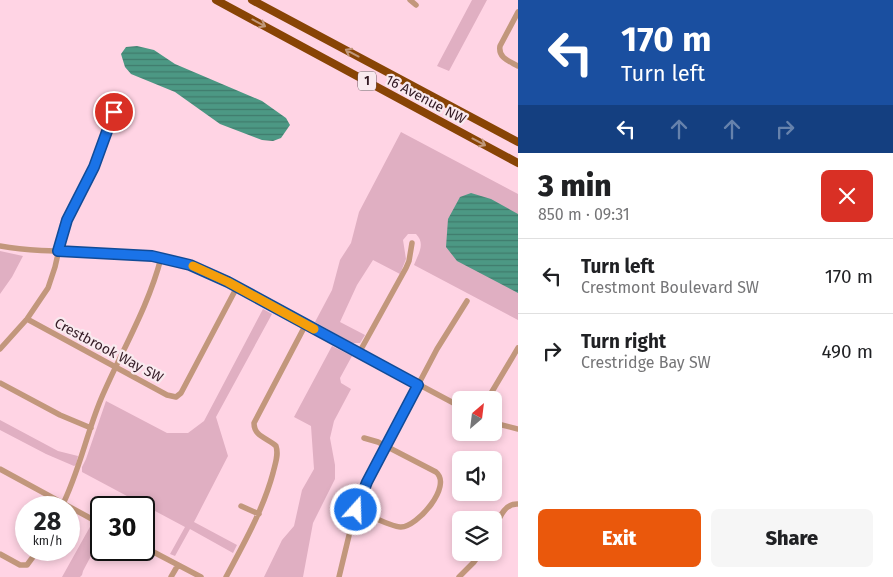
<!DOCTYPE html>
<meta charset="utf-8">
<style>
body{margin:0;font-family:"Fira Sans",sans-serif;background:#f6f6f6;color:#202124;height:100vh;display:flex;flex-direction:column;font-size:19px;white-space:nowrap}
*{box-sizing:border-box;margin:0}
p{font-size:16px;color:#757577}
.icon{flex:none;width:28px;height:28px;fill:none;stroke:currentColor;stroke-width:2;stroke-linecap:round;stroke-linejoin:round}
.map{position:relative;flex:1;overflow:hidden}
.panel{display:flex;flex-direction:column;background:#fff;width:375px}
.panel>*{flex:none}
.top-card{background:#1a4fa0;color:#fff;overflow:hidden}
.needle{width:32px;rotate:28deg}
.controls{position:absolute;left:452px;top:391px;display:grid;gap:10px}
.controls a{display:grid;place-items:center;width:50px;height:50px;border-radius:8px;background:#fff;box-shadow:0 2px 8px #0003;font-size:25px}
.speed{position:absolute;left:15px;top:496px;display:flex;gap:10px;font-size:25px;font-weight:700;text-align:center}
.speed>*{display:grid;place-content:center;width:65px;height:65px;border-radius:50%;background:#fff;box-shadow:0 2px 8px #0003;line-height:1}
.speed small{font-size:12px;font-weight:400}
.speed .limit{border:2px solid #111;border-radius:8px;background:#fff;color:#111}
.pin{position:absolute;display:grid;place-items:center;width:42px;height:42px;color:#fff;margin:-21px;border:2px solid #fff;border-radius:50%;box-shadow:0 1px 5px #0007}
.me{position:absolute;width:55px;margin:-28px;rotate:20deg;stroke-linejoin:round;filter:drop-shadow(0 0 4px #0008)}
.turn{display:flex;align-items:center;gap:18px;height:105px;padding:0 20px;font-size:22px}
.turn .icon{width:65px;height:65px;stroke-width:2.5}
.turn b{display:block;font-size:35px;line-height:42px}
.lanes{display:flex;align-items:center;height:48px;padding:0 20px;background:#0003;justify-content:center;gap:25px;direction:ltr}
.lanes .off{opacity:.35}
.round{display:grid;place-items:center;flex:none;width:52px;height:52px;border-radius:8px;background:#f6f6f6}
.summary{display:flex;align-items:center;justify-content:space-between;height:85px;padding:0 20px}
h1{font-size:30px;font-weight:800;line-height:38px}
.action{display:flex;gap:10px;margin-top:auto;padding:10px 20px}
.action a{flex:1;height:58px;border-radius:8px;background:#ea580c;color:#fff;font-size:20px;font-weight:800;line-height:58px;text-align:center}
.action a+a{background:#f6f6f6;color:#202124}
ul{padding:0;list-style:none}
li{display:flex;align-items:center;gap:15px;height:75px;padding:0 20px;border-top:1px solid #e0e0e0}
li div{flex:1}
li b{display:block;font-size:19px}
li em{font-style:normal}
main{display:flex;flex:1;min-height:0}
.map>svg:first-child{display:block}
</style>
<main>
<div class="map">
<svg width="518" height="577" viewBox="0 0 518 577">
<defs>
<pattern id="water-rules" width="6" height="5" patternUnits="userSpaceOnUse" patternTransform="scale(1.25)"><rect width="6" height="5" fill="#4c9884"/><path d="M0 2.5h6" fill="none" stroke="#407b6c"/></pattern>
</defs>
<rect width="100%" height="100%" fill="#ffd4e4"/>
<path fill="#e0afc2" d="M472,0H487L449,71L437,66Z
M401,132L518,194V320L414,265C418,254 426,244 416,234H408L403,240L406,259L400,274L373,260L357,285L340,322L365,335L360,343H352L315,322L332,290L340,260L351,243L359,212Z
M0,251L23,256L12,277L0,294Z
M263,309L272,314L216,417L228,456L194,522L237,545L233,553L190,529L175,556L170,554L185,527L82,472V467L86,459L106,401L167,433H188L204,421Z
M332,346L352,356L340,378L341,383L351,389L334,421L330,438L335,465V479L313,523L303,577H264L282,540L294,526L302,490L314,469L311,426L294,417Z
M0,420L58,451L78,456L76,465L74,466L46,454L0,430Z
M91,525L101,531V537L83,571L82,575L80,577H62Z"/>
<path fill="url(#water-rules)" d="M137,46L154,50L175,64L262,101L286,118L290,125L281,138L273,141L262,140L220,124L175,92L131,74L125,67L121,54L126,47Z
M471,193L491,199L518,214V293L457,261L446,247L448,219L460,197Z"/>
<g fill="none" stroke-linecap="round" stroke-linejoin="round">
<path stroke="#c2977c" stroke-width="5.5" d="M410,0L416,5
M518,12L500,46C498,58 509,61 518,66
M0,246C49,255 100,249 150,255C171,258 192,266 212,274L461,407
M27,319L167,395L176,397L181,393L237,287
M0,349L27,319L48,288L55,267L63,232L72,208L94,167L114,112
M359,353L406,268L409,261L412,243
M0,383L60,415L91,428
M487,400L518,348
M494,423L518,429
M0,469L101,524
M241,506L259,514
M61,508C79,473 86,435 101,399C121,352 148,308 161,258
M356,510C365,513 393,528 401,527C417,527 453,486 436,472L378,442L364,438
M494,530C499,519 504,503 518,504
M144,547L201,577
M0,554L20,565H27L38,550
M171,577L178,565
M226,577C244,543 263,510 273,473C275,464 279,455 276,446C268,438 254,437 254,423L306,324
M339,577L352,523L367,482L437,349L467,301
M459,577L474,562L481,552"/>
<path stroke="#884405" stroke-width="8" d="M216,0L518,163
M252,0L518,142"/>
</g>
<defs><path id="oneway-shaft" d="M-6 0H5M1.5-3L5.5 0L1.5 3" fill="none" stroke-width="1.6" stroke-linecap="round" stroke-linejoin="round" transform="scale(1.25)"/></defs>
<g stroke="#c0977a">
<use href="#oneway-shaft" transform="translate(259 23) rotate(28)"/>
<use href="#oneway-shaft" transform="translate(352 53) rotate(-152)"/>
<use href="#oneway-shaft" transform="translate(479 142) rotate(28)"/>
</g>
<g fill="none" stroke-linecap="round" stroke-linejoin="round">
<defs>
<path id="route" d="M114,112L94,167L67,220L58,251L152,256L190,265L228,282L418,385L367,482L356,510"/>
</defs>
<use href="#route" stroke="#114b97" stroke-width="12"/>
<use href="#route" stroke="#1a73e8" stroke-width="9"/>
<path stroke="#f59e0b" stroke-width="9" d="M193,266L228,282L314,329"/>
</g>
<g text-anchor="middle" stroke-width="4.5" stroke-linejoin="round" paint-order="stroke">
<rect fill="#f9eaef" stroke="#6f5962" stroke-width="1" x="358" y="71.5" width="18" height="19" rx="4"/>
<g font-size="12" font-weight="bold" fill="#341b25">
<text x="367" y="85">1</text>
</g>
<g font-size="14" fill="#341b25" stroke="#f9eaef">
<text transform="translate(426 99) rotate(28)" y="5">16 Avenue NW</text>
<text transform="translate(109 350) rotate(28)" y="5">Crestbrook Way SW</text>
</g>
</g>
</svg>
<div class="controls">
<a><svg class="needle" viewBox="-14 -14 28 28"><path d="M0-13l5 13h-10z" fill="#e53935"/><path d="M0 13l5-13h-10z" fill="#757577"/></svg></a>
<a><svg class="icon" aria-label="sound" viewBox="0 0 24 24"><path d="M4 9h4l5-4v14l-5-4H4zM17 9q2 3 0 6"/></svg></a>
<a><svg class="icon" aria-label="layers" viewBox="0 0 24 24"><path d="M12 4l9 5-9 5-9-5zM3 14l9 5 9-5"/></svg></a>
</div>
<div class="speed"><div>28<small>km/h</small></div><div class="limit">30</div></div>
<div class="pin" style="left:114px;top:112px;background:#d93025"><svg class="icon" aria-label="arrive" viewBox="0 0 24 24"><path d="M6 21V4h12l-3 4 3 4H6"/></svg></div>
<svg class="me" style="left:356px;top:510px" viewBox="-20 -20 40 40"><circle r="17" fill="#1a73e8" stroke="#fff" stroke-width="3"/><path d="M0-11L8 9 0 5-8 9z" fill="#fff"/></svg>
</div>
<section class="panel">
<div class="top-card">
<div class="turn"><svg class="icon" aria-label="left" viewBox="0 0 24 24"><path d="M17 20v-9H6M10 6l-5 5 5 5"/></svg><div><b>170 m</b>Turn left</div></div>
<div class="lanes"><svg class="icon" aria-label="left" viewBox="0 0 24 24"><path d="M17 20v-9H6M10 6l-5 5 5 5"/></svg><svg class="icon off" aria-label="ahead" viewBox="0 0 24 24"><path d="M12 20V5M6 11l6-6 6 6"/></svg><svg class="icon off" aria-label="ahead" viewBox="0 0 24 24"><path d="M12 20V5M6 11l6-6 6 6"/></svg><svg class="icon off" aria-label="right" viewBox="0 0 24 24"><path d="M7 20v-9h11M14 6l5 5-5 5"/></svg></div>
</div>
<div class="summary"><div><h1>3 min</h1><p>850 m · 09:31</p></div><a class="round" style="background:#d93025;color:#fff"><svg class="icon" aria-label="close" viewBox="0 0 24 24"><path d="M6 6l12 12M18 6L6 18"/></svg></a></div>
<ul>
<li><svg class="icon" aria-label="left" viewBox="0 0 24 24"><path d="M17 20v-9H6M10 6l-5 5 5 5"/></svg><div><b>Turn left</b><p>Crestmont Boulevard SW</p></div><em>170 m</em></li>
<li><svg class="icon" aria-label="right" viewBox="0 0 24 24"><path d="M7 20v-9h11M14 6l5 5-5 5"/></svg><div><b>Turn right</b><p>Crestridge Bay SW</p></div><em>490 m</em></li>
</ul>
<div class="action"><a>Exit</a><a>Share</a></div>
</section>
</main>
